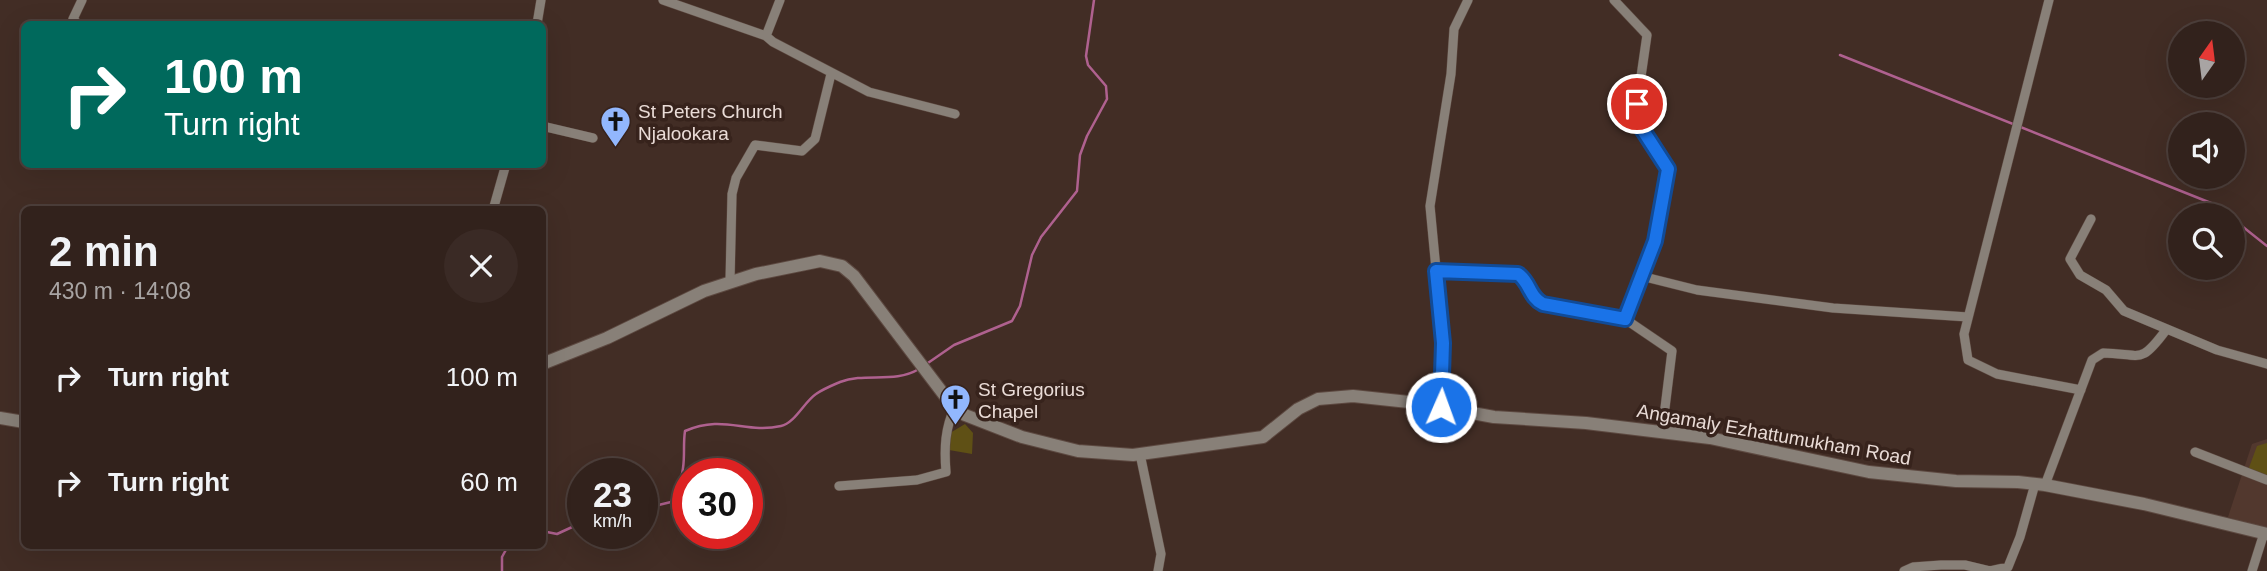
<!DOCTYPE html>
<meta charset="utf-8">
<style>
body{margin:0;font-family:Helvetica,sans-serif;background:#3a2a25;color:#f1f3f6;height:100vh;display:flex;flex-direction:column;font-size:26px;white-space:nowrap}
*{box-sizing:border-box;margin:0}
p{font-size:23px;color:#a8a4a3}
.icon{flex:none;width:38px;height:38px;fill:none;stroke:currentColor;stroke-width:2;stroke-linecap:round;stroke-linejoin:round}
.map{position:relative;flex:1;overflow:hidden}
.details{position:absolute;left:21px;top:206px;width:525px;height:343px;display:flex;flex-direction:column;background:#32221c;border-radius:10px;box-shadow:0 7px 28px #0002,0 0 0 2px #4d3f3b}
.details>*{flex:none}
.hud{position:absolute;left:21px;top:21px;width:525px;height:147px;border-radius:10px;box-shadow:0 7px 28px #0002,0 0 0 2px #4d3f3b;background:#00695c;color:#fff;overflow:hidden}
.needle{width:46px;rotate:14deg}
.tools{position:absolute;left:2168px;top:21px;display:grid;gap:14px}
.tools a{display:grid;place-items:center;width:77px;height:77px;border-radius:50%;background:#32221c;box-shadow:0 7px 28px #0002,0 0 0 2px #4d3f3b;font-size:35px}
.speed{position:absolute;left:567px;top:458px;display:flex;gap:14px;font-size:35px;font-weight:700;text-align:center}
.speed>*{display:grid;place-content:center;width:91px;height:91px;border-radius:50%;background:#32221c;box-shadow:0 7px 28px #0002,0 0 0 2px #4d3f3b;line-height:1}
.speed small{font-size:18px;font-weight:400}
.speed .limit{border:10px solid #d22;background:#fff;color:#111}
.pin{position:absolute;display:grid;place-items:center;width:60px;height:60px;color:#fff;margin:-30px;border:4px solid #fff;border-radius:50%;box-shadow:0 2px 7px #0007}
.me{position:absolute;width:77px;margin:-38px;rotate:2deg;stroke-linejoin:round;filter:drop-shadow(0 0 5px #0008)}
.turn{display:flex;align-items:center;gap:24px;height:147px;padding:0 28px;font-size:32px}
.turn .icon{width:91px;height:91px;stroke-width:2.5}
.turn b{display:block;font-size:49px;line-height:60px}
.round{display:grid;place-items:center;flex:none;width:74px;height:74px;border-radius:37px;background:#3a2a25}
.overview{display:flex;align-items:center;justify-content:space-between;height:119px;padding:0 28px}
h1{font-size:42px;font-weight:700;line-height:52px}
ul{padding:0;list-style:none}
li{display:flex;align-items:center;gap:21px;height:105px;padding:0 28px}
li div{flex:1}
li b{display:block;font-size:26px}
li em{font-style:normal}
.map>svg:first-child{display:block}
</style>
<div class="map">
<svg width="2267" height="571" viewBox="0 0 2267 571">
<rect width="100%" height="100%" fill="#422d25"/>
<path fill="#52382e" d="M2267,439V530L2228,517L2252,444Z"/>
<path fill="#5f5015" d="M965,424L973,433L972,454L949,450L950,433Z
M2267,443V480L2247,473L2257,446Z"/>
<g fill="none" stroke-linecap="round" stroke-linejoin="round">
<path stroke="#af618f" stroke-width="2.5" d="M1840,55L2216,205L2228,215
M2233,219L2267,246
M925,365L954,345L1012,321L1020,306L1032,255L1041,237L1077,191L1080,155L1087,136L1107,99L1106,86L1088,65L1086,56L1094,0
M642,509L671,502C676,490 682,480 683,468C685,455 683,444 685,431C724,414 745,434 781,426C795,423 804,402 816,394C823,389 833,385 840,382C866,372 894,384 919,369
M542,531L557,534L583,522
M502,571V557L508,546"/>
<defs>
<path id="minor" d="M663,0L766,36L773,42L869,92L955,114
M1614,0L1647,35L1635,118L1668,169L1655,241L1625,319L1672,351L1662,432
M2049,0L1964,334L1968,360L1997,374L2081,390
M78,24L73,19L82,0
M537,24L541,0
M766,36L780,0
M542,126L593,138
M493,210L506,164
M2091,219L2070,259L2080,275L2106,290L2124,311L2217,350L2267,364
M1436,271L1518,274C1530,282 1529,297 1543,304L1625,319
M1641,276L1697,290L1833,308L1968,317
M730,281L732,194L736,178L755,145L802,151L815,139L831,74
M1441,407L1443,343L1430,206L1451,74L1454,29L1468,0
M2195,452L2267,480
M1140,454L1161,554L1158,571
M2045,485L2092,360L2103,353C2142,354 2140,365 2166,330
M839,486L917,480L946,472C944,448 945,428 955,407
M1904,571L1913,567L1941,565H1965L1990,571L2008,567L2020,537L2035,484
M2252,571L2264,533"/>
<path id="tertiary" d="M542,364L607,338L704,291L756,274L820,261L842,266L854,276L948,400L965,415L1022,437L1078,451L1133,455L1263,437L1298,409L1318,399L1353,396L1418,403L1494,417L1586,423L1710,438L1869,472L1956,481L2018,482L2045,485L2144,504L2267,534
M0,418L24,422"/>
</defs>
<use href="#minor" stroke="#5d4941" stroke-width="10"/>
<use href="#tertiary" stroke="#5d4941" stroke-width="14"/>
<use href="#minor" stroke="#888078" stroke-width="9"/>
<use href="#tertiary" stroke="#888078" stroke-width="12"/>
</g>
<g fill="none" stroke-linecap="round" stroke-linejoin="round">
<defs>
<path id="route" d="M1441,407L1443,343L1436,271L1518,274C1530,282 1529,297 1543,304L1625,319L1655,241L1668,169L1635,118L1637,104"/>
</defs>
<use href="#route" stroke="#114b97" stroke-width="18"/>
<use href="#route" stroke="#1a73e8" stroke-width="12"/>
</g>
<defs>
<symbol id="church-pin" viewBox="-11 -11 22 30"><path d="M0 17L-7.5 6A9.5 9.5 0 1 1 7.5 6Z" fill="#92b7fd" stroke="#37231c"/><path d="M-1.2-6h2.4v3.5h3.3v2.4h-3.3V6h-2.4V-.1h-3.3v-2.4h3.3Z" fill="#111"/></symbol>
</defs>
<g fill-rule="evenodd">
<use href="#church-pin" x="598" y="104" width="35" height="47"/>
<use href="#church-pin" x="938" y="382" width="35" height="47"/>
</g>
<g text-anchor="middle" stroke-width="7" stroke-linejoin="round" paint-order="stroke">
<g font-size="19" fill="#eadcd7" stroke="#37231c" text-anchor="start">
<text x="638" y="118">St Peters Church<tspan x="638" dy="22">Njalookara</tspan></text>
<text x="978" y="396">St Gregorius<tspan x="978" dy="22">Chapel</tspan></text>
</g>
<g font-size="19" fill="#eadcd7" stroke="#37231c">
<text transform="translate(1774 434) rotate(10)" y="7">Angamaly Ezhattumukham Road</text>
</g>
</g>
</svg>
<div class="tools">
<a><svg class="needle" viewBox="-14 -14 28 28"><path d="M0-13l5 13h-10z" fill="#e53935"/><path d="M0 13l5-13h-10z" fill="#a8a4a3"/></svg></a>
<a><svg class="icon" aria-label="sound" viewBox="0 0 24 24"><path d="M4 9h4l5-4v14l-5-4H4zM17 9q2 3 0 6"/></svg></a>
<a><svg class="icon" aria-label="search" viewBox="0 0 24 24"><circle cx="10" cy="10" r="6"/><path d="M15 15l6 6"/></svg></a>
</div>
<div class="speed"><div>23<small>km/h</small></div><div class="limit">30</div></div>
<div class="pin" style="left:1637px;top:104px;background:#d93025"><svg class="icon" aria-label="arrive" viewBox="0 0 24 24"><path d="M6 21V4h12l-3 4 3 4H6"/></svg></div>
<svg class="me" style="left:1441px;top:407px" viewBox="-20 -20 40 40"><circle r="17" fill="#1a73e8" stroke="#fff" stroke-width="3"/><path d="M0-11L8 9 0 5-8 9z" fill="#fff"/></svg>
<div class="hud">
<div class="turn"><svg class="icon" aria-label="right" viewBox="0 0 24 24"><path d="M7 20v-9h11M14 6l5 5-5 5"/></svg><div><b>100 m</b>Turn right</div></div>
</div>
<section class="details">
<div class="overview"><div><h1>2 min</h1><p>430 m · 14:08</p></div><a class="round"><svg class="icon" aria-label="close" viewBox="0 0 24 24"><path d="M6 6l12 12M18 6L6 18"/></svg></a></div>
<ul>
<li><svg class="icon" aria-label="right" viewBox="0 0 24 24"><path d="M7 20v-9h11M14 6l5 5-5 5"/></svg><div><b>Turn right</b></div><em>100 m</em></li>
<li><svg class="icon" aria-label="right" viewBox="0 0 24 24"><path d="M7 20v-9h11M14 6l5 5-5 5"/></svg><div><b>Turn right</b></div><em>60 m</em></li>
</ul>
</section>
</div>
